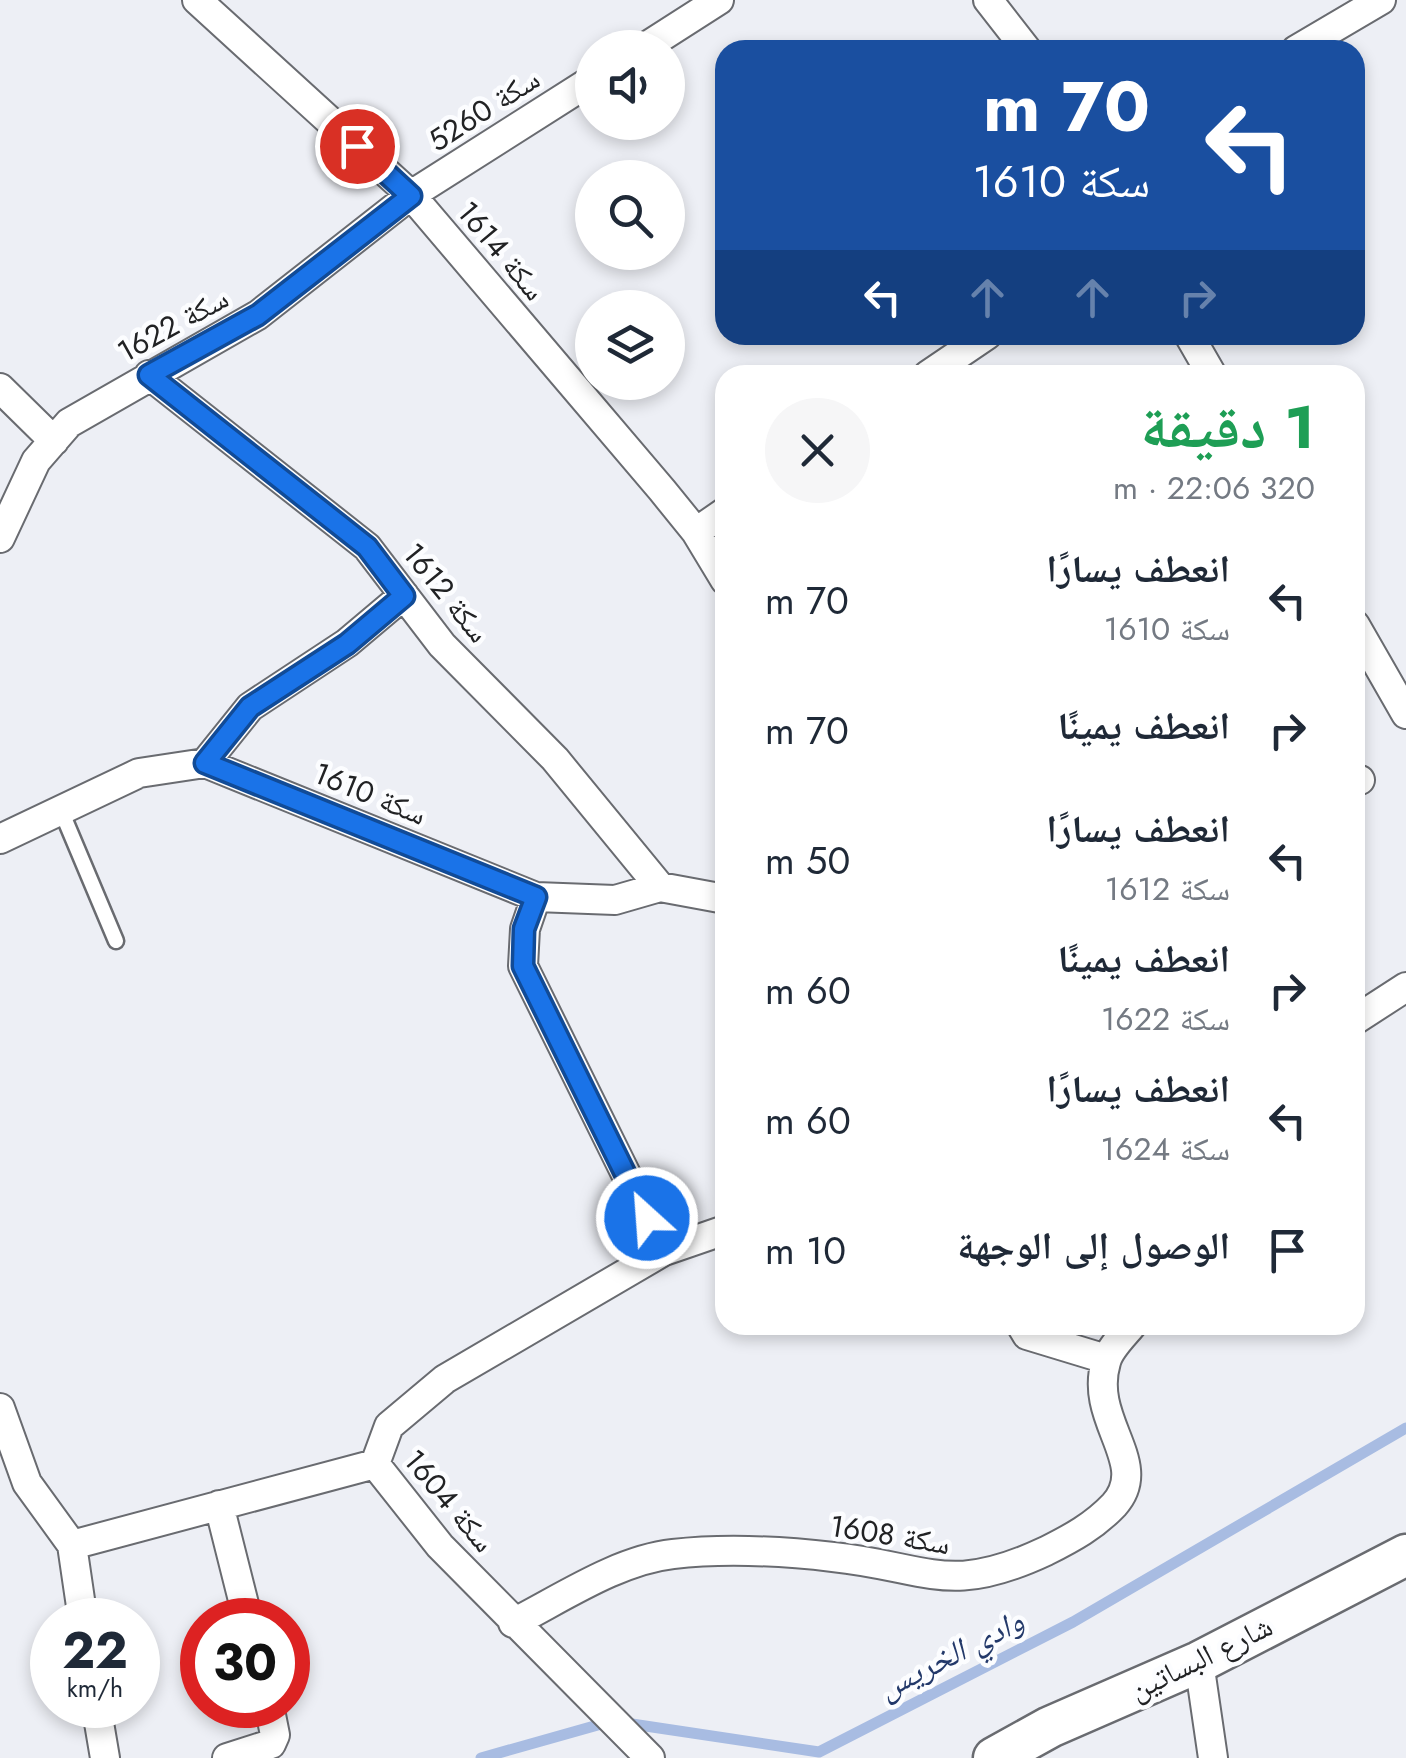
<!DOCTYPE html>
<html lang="ar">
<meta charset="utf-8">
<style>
body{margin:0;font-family:Jost,"Noto Naskh Arabic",sans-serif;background:#f6f6f7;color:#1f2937;direction:rtl;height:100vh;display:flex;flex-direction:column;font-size:38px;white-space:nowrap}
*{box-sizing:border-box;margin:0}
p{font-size:32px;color:#747a83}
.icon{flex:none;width:55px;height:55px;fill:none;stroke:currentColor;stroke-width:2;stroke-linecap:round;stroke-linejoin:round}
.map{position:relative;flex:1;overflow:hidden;direction:ltr}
.sheet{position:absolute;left:715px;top:365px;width:650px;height:970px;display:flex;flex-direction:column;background:#fff;border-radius:30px;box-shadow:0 5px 15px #0003;direction:rtl}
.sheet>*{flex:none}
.hud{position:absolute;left:715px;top:40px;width:650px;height:305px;border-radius:30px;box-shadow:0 5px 15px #0003;direction:rtl;background:#1a4fa0;color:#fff;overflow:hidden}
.tools{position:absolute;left:575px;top:30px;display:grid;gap:20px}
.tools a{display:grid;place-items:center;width:110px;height:110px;border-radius:50%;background:#fff;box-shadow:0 5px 15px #0003;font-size:50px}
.speed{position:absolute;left:30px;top:1598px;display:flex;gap:20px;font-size:50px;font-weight:700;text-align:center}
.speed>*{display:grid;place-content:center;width:130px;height:130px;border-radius:50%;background:#fff;box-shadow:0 5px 15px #0003;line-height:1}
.speed small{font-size:25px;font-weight:400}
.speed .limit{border:15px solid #d22;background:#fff;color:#111}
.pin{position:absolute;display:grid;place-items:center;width:85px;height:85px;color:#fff;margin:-42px;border:5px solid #fff;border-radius:50%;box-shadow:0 2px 10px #0007}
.me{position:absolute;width:110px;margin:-55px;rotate:334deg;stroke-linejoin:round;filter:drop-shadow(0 0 8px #0008)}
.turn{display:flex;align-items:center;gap:35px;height:210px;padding:0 50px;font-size:45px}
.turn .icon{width:130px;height:130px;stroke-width:2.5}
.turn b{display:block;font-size:70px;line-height:85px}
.lanes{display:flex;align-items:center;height:95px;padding:0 50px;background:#0003;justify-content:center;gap:50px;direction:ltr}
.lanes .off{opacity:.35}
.round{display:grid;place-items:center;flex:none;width:105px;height:105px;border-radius:52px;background:#f6f6f7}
.summary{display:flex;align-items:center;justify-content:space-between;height:170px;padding:0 50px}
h1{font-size:60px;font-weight:700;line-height:75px;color:#1e9e55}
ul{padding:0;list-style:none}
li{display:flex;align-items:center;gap:30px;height:130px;padding:0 50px}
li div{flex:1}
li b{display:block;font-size:38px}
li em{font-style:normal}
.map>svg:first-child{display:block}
</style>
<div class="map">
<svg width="1406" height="1758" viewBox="0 0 1406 1758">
<rect width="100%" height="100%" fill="#edeff5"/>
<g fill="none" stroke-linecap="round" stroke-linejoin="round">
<path stroke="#a8bce2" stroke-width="11" d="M481,1758L612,1721L819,1752L1073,1622L1406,1428"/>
<defs>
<path id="lane" d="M60,808L116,941"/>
<path id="street" d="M197,0L411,195L662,490L696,532L725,580
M988,0L1027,50
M644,48L719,0
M1296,50L1381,0
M1189,335L1212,375
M149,375L367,547L442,645L555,759L660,887
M928,375L987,335
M0,388L54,441
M696,532L725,512
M0,538L36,461L69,423L258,315L411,195L592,80
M1355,625L1406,714
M205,763L250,707L347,643L404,595
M1355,782L1360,780
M0,839L139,773L205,763L536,897L615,900L660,887L725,899
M536,897L525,929L523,966L664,1251
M1355,1020L1406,987
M1021,1325L1027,1335L1106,1359
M0,1408L27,1483L72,1545L83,1620
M219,1505L248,1620
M72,1545L375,1464
M513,1623C562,1598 618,1560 673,1554C725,1548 781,1551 833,1557C929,1567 948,1597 1046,1551C1072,1538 1094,1526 1114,1505C1152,1463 1088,1421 1106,1362C1109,1349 1123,1336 1132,1325
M1199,1662L1213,1758
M96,1705L105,1758
M227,1758L271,1744L275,1735L269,1705
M650,1758L440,1546L375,1464L389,1426L445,1379L664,1251L725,1230"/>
<path id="secondary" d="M994,1758L1050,1727L1199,1662L1406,1555"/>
</defs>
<use href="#lane" stroke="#696b70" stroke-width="19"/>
<use href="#street" stroke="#696b70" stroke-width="32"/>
<use href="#secondary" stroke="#696b70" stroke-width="45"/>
<use href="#lane" stroke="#fff" stroke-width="14"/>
<use href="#street" stroke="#fff" stroke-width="28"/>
<use href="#secondary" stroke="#fff" stroke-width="40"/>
</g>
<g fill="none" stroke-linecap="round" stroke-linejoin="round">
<defs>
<path id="route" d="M357,146L411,196L258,315L149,375L367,547L404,596L347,644L250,707L205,763L536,897L524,929L523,966L647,1218"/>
</defs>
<use href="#route" stroke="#114b97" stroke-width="25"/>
<use href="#route" stroke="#1a73e8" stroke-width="18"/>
</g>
<g text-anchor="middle" stroke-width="9" stroke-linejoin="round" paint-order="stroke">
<g font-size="30" fill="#212224" stroke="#fcfdff">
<text transform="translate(484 110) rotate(-33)" y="10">سكة 5260</text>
<text transform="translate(501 251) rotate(50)" y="10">سكة 1614</text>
<text transform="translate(173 325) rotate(-29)" y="10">سكة 1622</text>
<text transform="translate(446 593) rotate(51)" y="10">سكة 1612</text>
<text transform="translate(370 794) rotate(22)" y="10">سكة 1610</text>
<text transform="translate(449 1501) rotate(50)" y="10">سكة 1604</text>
<text transform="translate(890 1535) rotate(9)" y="10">سكة 1608</text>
<text transform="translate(1201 1658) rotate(-26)" y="10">شارع البساتين</text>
</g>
<g font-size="32" font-style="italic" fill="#23396a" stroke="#fcfdff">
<text transform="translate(951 1654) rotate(-27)" y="11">وادي الخريس</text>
</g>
</g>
</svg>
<div class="tools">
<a><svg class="icon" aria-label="sound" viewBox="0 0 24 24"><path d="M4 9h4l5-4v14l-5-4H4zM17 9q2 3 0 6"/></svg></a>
<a><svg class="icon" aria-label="search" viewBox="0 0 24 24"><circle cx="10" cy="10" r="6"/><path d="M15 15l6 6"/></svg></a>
<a><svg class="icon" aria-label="layers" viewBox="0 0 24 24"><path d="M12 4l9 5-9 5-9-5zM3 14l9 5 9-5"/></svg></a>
</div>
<div class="speed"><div>22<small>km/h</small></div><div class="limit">30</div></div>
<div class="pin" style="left:357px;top:146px;background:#d93025"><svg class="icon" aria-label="arrive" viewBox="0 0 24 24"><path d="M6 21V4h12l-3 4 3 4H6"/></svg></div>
<svg class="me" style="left:647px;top:1218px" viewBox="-20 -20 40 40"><circle r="17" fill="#1a73e8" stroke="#fff" stroke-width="3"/><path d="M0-11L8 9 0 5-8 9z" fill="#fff"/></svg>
<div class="hud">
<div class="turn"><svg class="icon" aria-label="left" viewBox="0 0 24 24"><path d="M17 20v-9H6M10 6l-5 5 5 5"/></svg><div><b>70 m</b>سكة 1610</div></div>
<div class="lanes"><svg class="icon" aria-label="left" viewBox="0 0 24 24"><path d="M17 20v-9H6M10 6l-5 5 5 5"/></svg><svg class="icon off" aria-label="ahead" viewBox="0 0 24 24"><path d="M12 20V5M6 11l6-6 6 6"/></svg><svg class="icon off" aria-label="ahead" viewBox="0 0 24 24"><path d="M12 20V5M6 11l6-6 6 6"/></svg><svg class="icon off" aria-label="right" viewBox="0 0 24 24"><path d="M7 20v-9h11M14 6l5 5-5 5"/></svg></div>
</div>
<section class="sheet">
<div class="summary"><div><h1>1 دقيقة</h1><p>320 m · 22:06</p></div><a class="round"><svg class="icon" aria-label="close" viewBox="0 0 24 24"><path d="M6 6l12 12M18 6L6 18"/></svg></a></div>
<ul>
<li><svg class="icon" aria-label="left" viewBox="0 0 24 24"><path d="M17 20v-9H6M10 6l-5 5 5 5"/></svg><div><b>انعطف يسارًا</b><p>سكة 1610</p></div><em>70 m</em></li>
<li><svg class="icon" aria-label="right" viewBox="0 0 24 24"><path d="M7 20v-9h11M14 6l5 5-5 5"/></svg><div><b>انعطف يمينًا</b></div><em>70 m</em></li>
<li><svg class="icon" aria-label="left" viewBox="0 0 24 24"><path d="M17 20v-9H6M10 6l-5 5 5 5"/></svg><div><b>انعطف يسارًا</b><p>سكة 1612</p></div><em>50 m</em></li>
<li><svg class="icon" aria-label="right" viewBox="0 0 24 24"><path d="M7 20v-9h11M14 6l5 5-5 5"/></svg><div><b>انعطف يمينًا</b><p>سكة 1622</p></div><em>60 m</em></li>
<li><svg class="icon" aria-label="left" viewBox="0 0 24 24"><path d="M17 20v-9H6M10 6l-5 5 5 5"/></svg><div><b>انعطف يسارًا</b><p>سكة 1624</p></div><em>60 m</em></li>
<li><svg class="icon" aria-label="arrive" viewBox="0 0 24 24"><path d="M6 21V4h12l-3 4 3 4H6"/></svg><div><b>الوصول إلى الوجهة</b></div><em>10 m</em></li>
</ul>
</section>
</div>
